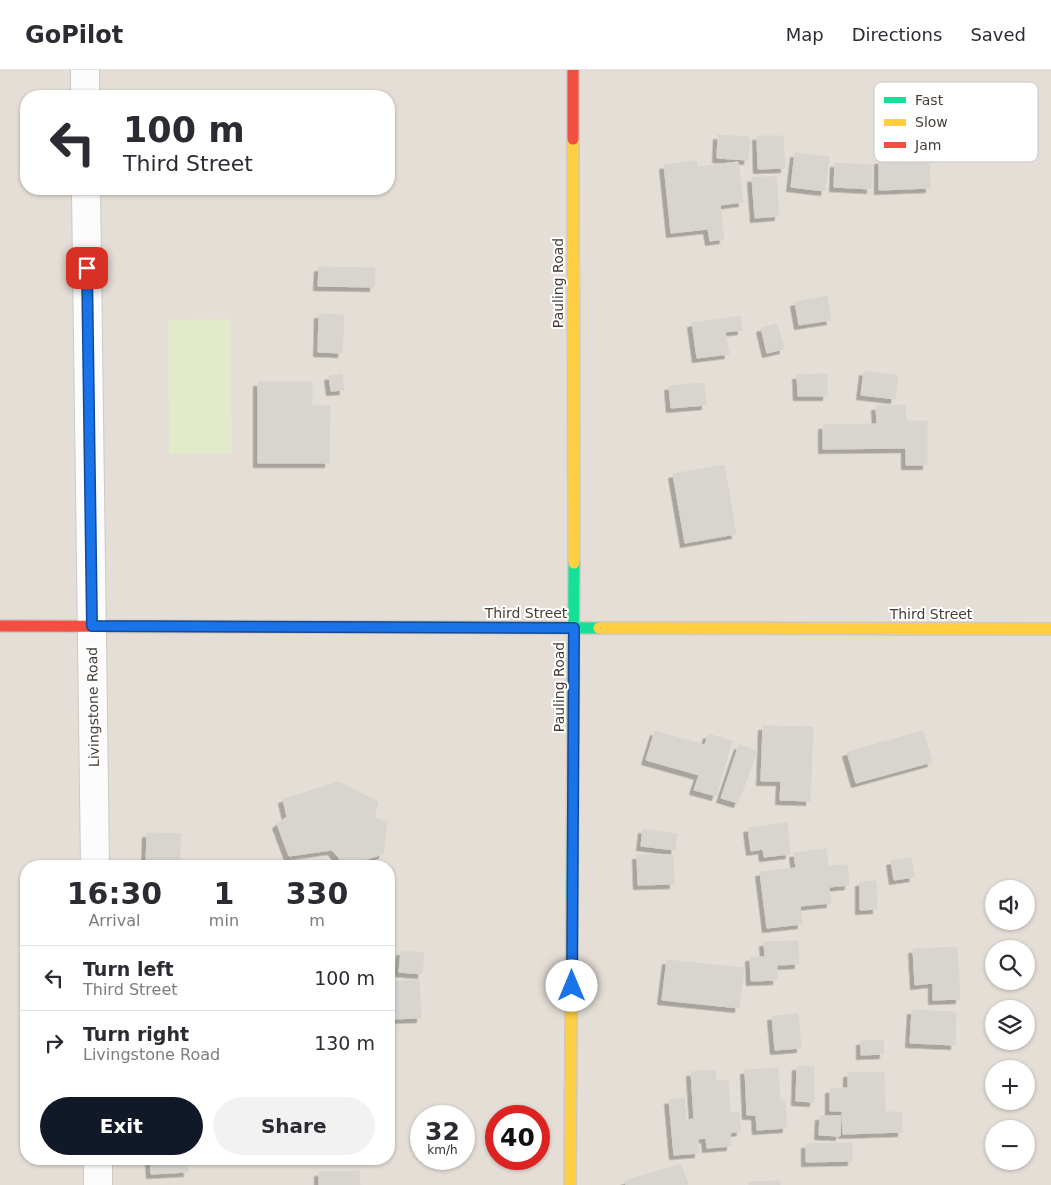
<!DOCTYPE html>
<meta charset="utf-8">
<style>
body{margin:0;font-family:"DejaVu Sans",sans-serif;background:#f2f2f3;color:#2b2b33;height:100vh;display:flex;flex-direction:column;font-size:19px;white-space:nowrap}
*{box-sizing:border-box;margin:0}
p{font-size:16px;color:#7c7c81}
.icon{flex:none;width:28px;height:28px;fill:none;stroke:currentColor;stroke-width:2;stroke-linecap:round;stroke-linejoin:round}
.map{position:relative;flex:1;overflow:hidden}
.side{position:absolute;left:20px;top:790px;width:375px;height:305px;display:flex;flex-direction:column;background:#fff;border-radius:20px;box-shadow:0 1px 4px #0004}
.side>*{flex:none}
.banner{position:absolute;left:20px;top:20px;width:375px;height:105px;border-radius:20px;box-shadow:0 1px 4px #0004;background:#fff;color:#2b2b33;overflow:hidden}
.tools{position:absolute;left:985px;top:810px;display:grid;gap:10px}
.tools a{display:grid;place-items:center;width:50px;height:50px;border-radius:50%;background:#fff;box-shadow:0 1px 4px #0004;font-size:25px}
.speed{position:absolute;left:410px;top:1035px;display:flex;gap:10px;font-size:25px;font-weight:700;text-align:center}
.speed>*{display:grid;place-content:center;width:65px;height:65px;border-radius:50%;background:#fff;box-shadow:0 1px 4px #0004;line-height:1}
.speed small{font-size:12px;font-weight:400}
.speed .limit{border:8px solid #d22;background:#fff;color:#111}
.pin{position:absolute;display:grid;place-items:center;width:42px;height:42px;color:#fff;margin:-21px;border-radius:10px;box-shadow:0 2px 8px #0006}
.me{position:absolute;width:55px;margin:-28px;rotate:0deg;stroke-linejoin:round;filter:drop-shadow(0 0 4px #0008)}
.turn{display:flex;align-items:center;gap:18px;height:105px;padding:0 20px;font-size:22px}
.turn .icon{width:65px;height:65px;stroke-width:2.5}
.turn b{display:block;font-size:35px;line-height:42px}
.eta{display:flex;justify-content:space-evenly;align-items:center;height:85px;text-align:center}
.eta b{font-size:30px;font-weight:700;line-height:35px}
.button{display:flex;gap:10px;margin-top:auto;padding:10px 20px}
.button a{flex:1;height:58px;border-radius:30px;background:#111827;color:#fff;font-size:20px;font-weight:700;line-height:58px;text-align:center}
.button a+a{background:#f2f2f3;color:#2b2b33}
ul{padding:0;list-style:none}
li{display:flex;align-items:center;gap:15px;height:65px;padding:0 20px;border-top:1px solid #e1e1e2}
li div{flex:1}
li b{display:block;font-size:19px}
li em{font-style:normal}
header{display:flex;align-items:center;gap:30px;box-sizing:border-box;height:70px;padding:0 25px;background:#fff;border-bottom:1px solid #e1e1e2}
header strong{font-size:24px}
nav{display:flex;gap:28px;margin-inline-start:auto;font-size:18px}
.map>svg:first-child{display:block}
</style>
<header>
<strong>GoPilot</strong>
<nav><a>Map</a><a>Directions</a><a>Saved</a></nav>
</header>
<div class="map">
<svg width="1051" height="1115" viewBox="0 0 1051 1115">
<defs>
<filter id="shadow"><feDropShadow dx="-4.5" dy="4.5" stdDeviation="0" flood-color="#0004"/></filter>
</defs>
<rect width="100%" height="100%" fill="#f0ede9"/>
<path fill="#e4ded6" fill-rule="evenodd" d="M0,0H1051V1115H0ZM26,26H389V119H26ZM26,796H389V1089H26ZM994,819H1026V851H994ZM994,879H1026V911H994ZM994,939H1026V971H994ZM994,999H1026V1031H994ZM421,1046H464V1089H421ZM496,1046H539V1089H496ZM994,1059H1026V1091H994Z"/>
<path fill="#e1eac9" d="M230,249L232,383L169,384L168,250Z"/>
<path fill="#d8d4d0" stroke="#d8d4cf" filter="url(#shadow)" d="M718,65L750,67L748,90L717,88Z
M757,66H783L785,98L758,99Z
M795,83L829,87L825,121L791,117Z
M929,88L930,118L879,120V90Z
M697,91V97L738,92L743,132L720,135L724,169L710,171L708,159L671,163L664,95Z
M835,93L872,95L871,119L834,117Z
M776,106L779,146L755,148L752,108Z
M319,197L375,198L374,217L318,216Z
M827,226L831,250L799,255L795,232Z
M319,244L344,245L342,283L318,282Z
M740,246L742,260L725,262L729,284L697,288L692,253Z
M777,254L784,279L767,283L761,258Z
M864,301L898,306L895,329L861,325Z
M342,304L344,320L331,321L329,306Z
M827,304V326H798L797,305Z
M258,312H312V336H330L329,393H258Z
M704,313L706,335L671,338L669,316Z
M905,335L906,351H927V395H906V378L823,379V355L877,354L876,336Z
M724,395L736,464L685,473L673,404Z
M763,656L813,657L810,731L780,730L781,711H761Z
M655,661L705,675L708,664L732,671L716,726L694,720L699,705L646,690Z
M923,661L932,692L856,713L847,682Z
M739,675L757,681L738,733L721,728Z
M339,712L378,732L374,748L387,752L383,784L346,796L332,780L289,786L277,754L287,747L283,729Z
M787,753L790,784L764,787L763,779L751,781L748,758Z
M643,759L677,764L675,780L641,776Z
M147,763L181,764L179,796H146Z
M826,779L828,796L847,795L849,815L829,817L831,833L800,836L802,854L767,858L760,802L796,798L794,783Z
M637,785H673L674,814L638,815Z
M911,787L914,807L894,810L891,791Z
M876,811L877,839L860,840V812Z
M798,871L799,894L777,895V910L751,911L750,887H765L764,872Z
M957,877L960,929L933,930V913L915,915L913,879Z
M401,881L424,883L422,904L399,902Z
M667,890L744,898L739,938L662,930Z
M419,910L421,948L389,949V912Z
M912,940L956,942L955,975L910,973Z
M798,944L801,978L775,980L772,946Z
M883,970L884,984L861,985V971Z
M797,996L814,997V1032L796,1031Z
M778,998L780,1031H785L787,1058L757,1060L756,1045H747L745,1000Z
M715,1000L716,1011L728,1010L730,1043L739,1042L741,1061L730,1063L731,1076L707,1078L706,1068L698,1069L699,1083L674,1085L669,1030L684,1028L686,1050L694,1049L691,1002Z
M884,1002L885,1042H902V1062L843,1064L842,1041H830V1019L848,1018V1003Z
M820,1046H841L840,1066L819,1065Z
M852,1073V1091L806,1092V1074Z
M150,1089H187L188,1102L151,1104Z
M681,1094L688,1115H626L625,1111Z
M359,1101L360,1115H319V1102Z
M779,1111L780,1115H749V1112Z"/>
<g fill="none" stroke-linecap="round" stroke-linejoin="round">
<defs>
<path id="street" d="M85,26V0
M86,119L95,796
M98,1089V1115"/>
<path id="fast" d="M364,557L599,558
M572,829L574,493"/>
<path id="slow" d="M573,69L574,493
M599,558L1051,559
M570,1115L572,829"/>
<path id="jam" d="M573,0V69
M0,556L364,557"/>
</defs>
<use href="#street" stroke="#ccc9c5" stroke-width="30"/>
<use href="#fast" stroke="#cfc9c0" stroke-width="14"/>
<use href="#slow" stroke="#cfc9c0" stroke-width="14"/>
<use href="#jam" stroke="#cfc9c0" stroke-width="14"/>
<use href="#street" stroke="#fdfcfc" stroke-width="28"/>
<use href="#fast" stroke="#16e098" stroke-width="11"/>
<use href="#slow" stroke="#ffcf43" stroke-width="11"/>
<use href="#jam" stroke="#f24e42" stroke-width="11"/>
</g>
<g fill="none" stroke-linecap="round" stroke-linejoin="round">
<defs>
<path id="route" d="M87,198L92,556L574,558L572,916"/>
</defs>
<use href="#route" stroke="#114b97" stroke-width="12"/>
<use href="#route" stroke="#1a73e8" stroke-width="9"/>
</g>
<g text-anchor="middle" stroke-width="4" stroke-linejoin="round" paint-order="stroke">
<g font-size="14" fill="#453d35" stroke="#fff">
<text transform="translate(558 213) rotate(-90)" y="5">Pauling Road</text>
<text x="526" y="548">Third Street</text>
<text x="931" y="549">Third Street</text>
<text transform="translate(559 617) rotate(-90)" y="5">Pauling Road</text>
<text transform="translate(93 637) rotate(-91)" y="5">Livingstone Road</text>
</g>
</g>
<rect x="874" y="12" width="164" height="80" rx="8" fill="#fff" stroke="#c7c5c2" stroke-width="1"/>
<rect x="884" y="27" width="22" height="6" fill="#16e098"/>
<rect x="884" y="49" width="22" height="7" fill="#ffcf43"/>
<rect x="884" y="72" width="22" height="6" fill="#f24e42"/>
<g font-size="14" fill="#453d35">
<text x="915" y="35">Fast</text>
<text x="915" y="57">Slow</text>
<text x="915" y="80">Jam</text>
</g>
</svg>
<div class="tools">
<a><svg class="icon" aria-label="sound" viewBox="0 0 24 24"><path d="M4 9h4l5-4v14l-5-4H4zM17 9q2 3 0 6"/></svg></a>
<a><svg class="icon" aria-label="search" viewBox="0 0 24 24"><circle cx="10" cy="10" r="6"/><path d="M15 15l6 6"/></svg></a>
<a><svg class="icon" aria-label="layers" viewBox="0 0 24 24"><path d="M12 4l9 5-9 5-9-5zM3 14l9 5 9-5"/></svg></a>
<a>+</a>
<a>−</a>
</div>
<div class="speed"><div>32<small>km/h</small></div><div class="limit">40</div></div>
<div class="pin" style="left:87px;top:198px;background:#d93025"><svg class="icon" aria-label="arrive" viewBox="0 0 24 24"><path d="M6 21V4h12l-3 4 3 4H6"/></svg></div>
<svg class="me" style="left:572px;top:916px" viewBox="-20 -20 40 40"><circle r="19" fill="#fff"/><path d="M0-13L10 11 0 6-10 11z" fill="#1a73e8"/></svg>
<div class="banner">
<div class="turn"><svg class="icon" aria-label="left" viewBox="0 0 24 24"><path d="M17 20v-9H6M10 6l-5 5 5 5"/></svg><div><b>100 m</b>Third Street</div></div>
</div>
<section class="side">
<div class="eta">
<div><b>16:30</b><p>Arrival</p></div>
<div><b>1</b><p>min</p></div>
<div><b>330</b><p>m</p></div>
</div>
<ul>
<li><svg class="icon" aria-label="left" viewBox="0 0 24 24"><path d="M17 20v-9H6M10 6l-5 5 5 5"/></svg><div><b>Turn left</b><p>Third Street</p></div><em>100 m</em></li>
<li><svg class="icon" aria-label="right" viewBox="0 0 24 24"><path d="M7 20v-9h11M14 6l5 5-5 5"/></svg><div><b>Turn right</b><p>Livingstone Road</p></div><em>130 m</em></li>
</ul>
<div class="button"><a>Exit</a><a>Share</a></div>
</section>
</div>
